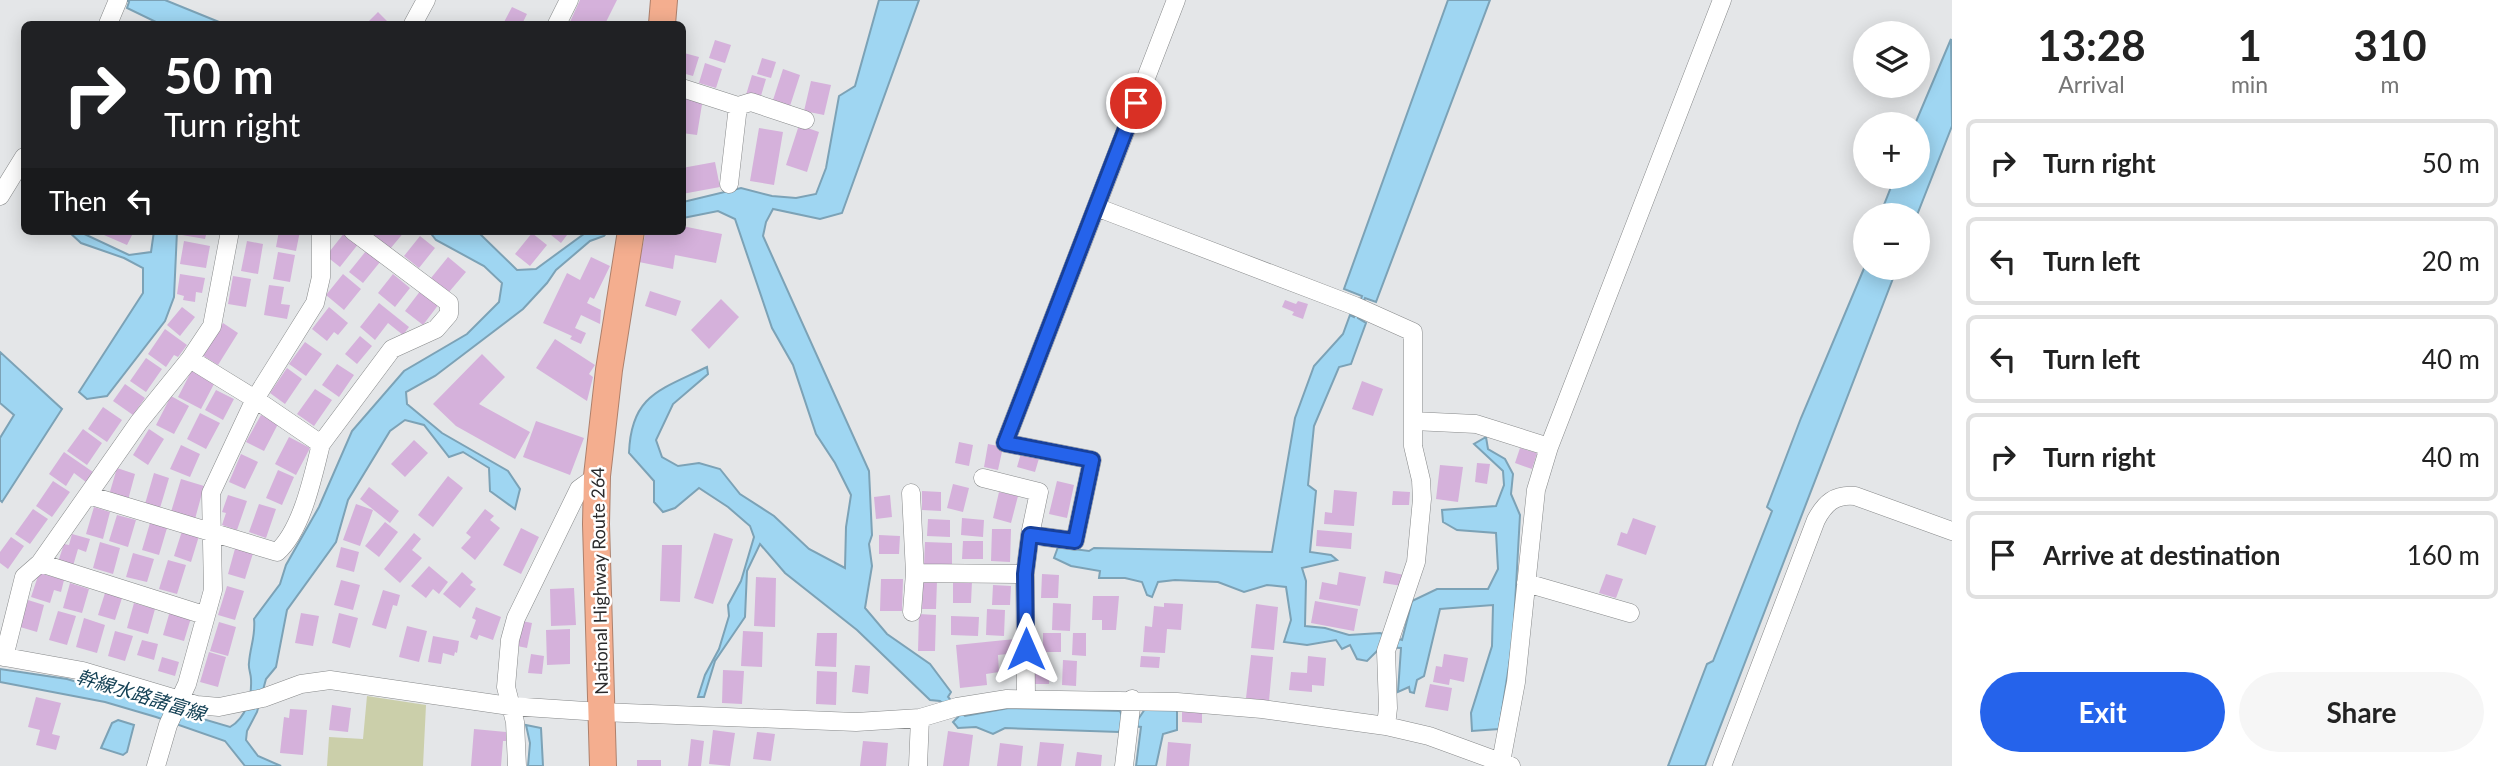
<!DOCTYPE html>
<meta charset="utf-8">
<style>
body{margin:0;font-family:Lato,"Noto Sans JP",sans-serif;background:#f6f6f6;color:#222;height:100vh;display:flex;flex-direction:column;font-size:26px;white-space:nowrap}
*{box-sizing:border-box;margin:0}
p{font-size:23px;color:#767676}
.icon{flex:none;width:38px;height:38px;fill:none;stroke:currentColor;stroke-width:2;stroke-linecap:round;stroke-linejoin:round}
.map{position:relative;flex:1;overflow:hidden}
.side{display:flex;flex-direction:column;background:#fff;width:560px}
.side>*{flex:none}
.guide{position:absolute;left:21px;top:21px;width:665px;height:214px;border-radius:10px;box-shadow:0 4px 18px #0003;background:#202124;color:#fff;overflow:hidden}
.controls{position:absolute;left:1853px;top:21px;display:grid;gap:14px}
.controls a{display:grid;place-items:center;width:77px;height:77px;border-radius:50%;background:#fff;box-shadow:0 4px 18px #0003;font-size:35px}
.pin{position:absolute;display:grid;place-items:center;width:60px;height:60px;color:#fff;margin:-30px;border:4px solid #fff;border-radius:50%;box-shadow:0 2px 7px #0007}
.me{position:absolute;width:77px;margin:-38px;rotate:0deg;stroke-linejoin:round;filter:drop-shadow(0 0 5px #0008)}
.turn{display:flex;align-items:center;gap:24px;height:147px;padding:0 28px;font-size:32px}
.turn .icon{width:91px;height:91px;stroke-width:2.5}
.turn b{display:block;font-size:49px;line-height:60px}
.then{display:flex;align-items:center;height:66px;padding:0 28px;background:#0003;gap:14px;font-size:26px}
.eta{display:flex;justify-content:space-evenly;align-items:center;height:119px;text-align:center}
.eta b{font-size:42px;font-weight:700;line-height:49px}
.primary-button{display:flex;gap:14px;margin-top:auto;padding:14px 28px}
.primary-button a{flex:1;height:80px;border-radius:42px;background:#2563eb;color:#fff;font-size:28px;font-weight:700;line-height:80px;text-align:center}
.primary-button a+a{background:#f6f6f6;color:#222}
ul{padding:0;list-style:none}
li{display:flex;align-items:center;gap:21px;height:88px;margin:0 14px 10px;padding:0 14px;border:4px solid #e0e0e0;border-radius:10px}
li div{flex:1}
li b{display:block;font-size:26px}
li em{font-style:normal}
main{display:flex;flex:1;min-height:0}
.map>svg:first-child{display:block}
</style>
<main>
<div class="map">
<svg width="1952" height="766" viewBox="0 0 1952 766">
<rect width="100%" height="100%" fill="#e4e6e8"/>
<path fill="#cbcfaa" d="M367,696L426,705L423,766H327L329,737L363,739Z"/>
<path fill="#9fd6f2" stroke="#7ca2b6" stroke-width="2" d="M126,0H165L224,24H160L127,8L129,2Z
M879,0H919L842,213L820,219L773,209L766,222L763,236L869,471L872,535L869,544L872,566L865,608L887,634L930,664L951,692L948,697L965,716L1009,708L1120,711L1123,718L1137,721L1145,709L1177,710V730L1163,734L1156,766H1136L1141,727L1122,725L1119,732L1005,728L993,734L976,727L958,728L953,722L958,717L940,701L930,700L857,630L785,573L760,544L747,571L745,617L715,661L704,697H698L705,675L719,649L729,616L728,605L741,581L754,537L750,526L728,507L699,488L675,508L663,512L654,502V481L629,453C631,395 660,390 707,367L708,374L673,404L656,440L662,457L678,466L699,463L720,469L740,494L774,516L809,549L845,568L846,527L851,495L835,463L816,434L793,365L772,328L735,219L718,211L683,218V202L741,188L772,196L796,198L816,194L826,168L839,96L855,86Z
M1448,0H1490L1376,302L1365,298L1358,318L1366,323L1351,364L1339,367L1314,426L1308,485L1316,491L1310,552L1331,555L1337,560L1302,568L1306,581L1305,626L1325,628L1349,635L1380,633L1402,640L1412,601L1437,589H1488L1498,569L1496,533L1457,530L1443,522L1442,510L1496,506L1504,485L1503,471L1474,444L1486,437L1488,449L1505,459L1513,474L1511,494L1520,515L1513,640L1499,729L1472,731L1471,713L1492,646L1493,605L1440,609L1424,676L1417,680L1414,693L1410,692L1409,687L1398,692L1401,648L1381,647L1367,661L1357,659L1350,645L1342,649L1336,640L1307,645L1284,642L1291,620L1286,587L1267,585L1244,592L1218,582L1175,580L1158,582L1152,597L1147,595L1142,582L1125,578H1099L1100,571L1071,566L1054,558L1058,547L1089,551L1094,548L1272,552L1295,418L1314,366L1343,334L1350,315L1354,317L1362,296L1344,289Z
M1951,39L1952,126L1917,215H1880L1895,177H1918V124H1915Z
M68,231H78L129,255L151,252L154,231H177L174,297L165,321L107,396L87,399L79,392L143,293V268L124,258L81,243Z
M429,231H477L517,270L536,269L588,231H608L604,236L590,241L556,270L547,283L523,309L435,376L406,392L407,404L442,433L508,471L520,489L515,509L490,491L489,468L463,452L449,457L424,425L405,420L390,431L348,500L336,542L287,610L276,667L266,679L257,712L247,731L246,740L258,756L281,766H245L225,741L156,717L105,702L0,682V669L67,679L230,727C246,718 252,697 251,679C251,674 248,668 249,663C250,647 256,635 254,619L280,584L286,565L319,507L352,431L404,371L467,334L499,302L502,283L484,266L436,240Z
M1865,266L1866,268H1897L1705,766H1668L1707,664L1713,661L1772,511L1767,507L1801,418Z
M0,352L62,409L2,502L0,500V438L14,415L0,403Z
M118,720L134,725L127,752L123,755L101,748L112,723Z
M526,725L541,728L543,766H528L530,743Z"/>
<path fill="#d5b1db" d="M580,0H617L605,24H569Z
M512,7L527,14L522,24H503Z
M378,12L390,24H366Z
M715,40L731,45L725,63L709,58Z
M684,53L699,57L693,76L682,73Z
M762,58L776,62L771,78L757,74Z
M705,63L722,69L716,88L699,83Z
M783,69L800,75L790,106L773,100Z
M752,75L766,79L760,99L746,95Z
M811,81L831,85L824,115L804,111Z
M682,95L703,98L697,135L682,133Z
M799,125L819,132L807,172L786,165Z
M759,128L783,132L774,185L750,181Z
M715,162L720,187L682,194V168Z
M682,226L722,234L716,263L675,255L673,269L639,262L646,231H682Z
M106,231H134L127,245L104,235Z
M182,231H207L205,239L182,235Z
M279,231H300L296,251L276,247Z
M378,231H405L390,249L374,236Z
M546,231H570L561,243Z
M345,232L359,243L340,267L326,256Z
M532,233L547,245L530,266L515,254Z
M420,236L435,248L419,268L404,256Z
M184,241L210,246L206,268L180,264Z
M247,241L263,244L258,274L241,271Z
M366,251L380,262L363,283L349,272Z
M278,252L295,255L290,282L273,279Z
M448,257L466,272L449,292L431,278Z
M591,257L610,266L594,299L590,297L587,303L601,310L600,324L581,315L575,328L586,333L581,344L570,339L572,336L543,323L567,273L580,280Z
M180,274L205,278L202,293L196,292L195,302L183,300L184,296L177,294Z
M343,274L361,289L344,310L326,295Z
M393,274L410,288L395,307L378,293Z
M233,276L251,279L246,307L228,304Z
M269,285L284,287L281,304L290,305L287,319L264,315Z
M421,290L439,304L423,325L405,311Z
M650,291L681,301L676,316L645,306Z
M721,299L739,317L709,349L691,330Z
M1285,300L1296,304L1298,301L1308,304L1303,319L1292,315L1294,312L1282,307Z
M379,303L409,327L403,335L388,323L375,340L360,327Z
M182,307L195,317L180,336L167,325Z
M329,307L348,323L338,335L334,332L327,341L312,329Z
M223,323L238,333L218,365L202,355Z
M165,329L187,345L178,357L174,355L166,367L148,354Z
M360,336L372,346L357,364L345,354Z
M555,339L595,365L589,374L593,377L587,401L536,368Z
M305,342L322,354L306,376L289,364Z
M482,354L505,377L479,404L530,432L515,459L456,426L433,404Z
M146,358L162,369L146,392L130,381Z
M337,364L354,375L339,397L322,385Z
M287,368L302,379L285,404L270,393Z
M192,370L215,382L201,409L178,397Z
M1362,381L1383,389L1373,416L1352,409Z
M125,384L145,398L133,415L113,401Z
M315,389L332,400L314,426L297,414Z
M216,390L234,399L223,420L205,410Z
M171,396L189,406L174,434L156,425Z
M103,407L122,420L107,442L88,429Z
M200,413L220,423L206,449L187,439Z
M261,415L278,424L264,451L246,442Z
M536,421L584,438L570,475L523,457Z
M83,429L102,443L87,465L67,451Z
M149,429L164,439L148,465L133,455Z
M289,437L310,448L296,475L275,464Z
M414,440L428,453L405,477L391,464Z
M959,442L973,445L969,466L955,463Z
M988,444L1003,447L998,470L984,467Z
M181,445L200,454L190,477L170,469Z
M1520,448L1537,453L1532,469L1515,463Z
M1022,450L1040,455L1035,472L1017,467Z
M64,452L93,472L86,482L74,473L66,486L49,474Z
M241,454L258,462L245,489L229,482Z
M1477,463L1490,464L1487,484L1475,482Z
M1440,465L1463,467L1458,502L1436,499Z
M117,468L135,474L128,500L109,495Z
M278,470L294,477L282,505L266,498Z
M154,473L169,478L160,508L145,504Z
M448,476L463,488L433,527L418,515Z
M181,479L204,486L195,519L171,512Z
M53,481L70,492L52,517L36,506Z
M1057,481L1074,485L1067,518L1049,514Z
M953,484L969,488L963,512L947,508Z
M369,487L399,511L390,523L360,499Z
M1334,490L1357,492L1354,526L1324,524L1325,512L1332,513Z
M922,491L941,492V511L922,510Z
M1393,491L1410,492L1409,505H1392Z
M999,492L1018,496L1011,523L993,518Z
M228,495L247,501L237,530L222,525L226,513L222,512Z
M890,495L892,517L876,519L874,497Z
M259,504L276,509L266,538L249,532Z
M356,504L373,510L360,546L343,540Z
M94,507L110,512L103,539L86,534Z
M33,509L48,519L30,544L15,534Z
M485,509L494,516L490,520L500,528L475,560L461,548L471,537L466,533Z
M117,515L136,520L128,547L109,541Z
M962,518L984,520L983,537L961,535Z
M1633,518L1656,526L1646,555L1617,545L1621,532L1627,534Z
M928,519L950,520V537L927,536Z
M385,522L398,532L379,557L365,546Z
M150,523L167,528L159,555L142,550Z
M521,528L539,537L521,574L503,565Z
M992,529H1011L1010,562L991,561Z
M1317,530L1352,533L1351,549L1316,546Z
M182,531L199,536L191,562L174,556Z
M414,533L421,539L412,550L422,558L400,583L384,569Z
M714,533L733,539L713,604L694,598Z
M72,534L90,539L86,552L78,549L73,566L58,562L64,544L69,545Z
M879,535L900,536L899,554H879Z
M11,537L24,546L8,569L0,563V552Z
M963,541H983V559H962Z
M100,542L120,548L113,574L93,568Z
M925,542L952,543V566L924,565Z
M236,545L254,550L245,579L228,574Z
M662,545H682L680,602L660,601Z
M341,547L359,552L354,572L336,567Z
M133,553L154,559L147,582L126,577Z
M168,560L186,565L177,594L159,589Z
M429,566L448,582L439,594L433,589L426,598L411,586Z
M1385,571L1404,575L1402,586L1383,583Z
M462,572L473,582L470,585L476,589L460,608L443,594Z
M1339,572L1366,577L1360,606L1319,599L1322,582L1337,585Z
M39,573L64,580L61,592L54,590L50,603L31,597Z
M1042,574L1059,575L1058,598H1041Z
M1606,574L1623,579L1616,598L1599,593Z
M756,577L776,578L775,627L754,626Z
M881,579H903L902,611H880Z
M341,580L360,585L353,610L334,605Z
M923,580L937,581L936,609H922Z
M953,581H972L971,603H953Z
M70,583L89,589L82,613L63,608Z
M993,585L1011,586L1010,605H992Z
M227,586L244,591L235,620L218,615Z
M574,588L576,625L551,626L550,589Z
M383,590L400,595L397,606L393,605L386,629L372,625Z
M105,593L122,598L115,620L98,615Z
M1093,596H1119L1116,630H1102V620H1092Z
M28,600L44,605L37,632L20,627Z
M1315,601L1358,609L1354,631L1311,623Z
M134,603L155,609L148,634L127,628Z
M1053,603L1071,604L1070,631L1052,630Z
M1164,603L1183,604L1181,630L1167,629L1165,653L1143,652L1145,626L1152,627L1154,606L1164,607Z
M1256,604L1278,607L1274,650L1251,648Z
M476,607L501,617L493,640L479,635L477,640L470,637L476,620L472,618Z
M987,609L1005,610L1004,636L986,635Z
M58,611L76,616L67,645L49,640Z
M170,611L191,618L184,641L163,635Z
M301,613L319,616L313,646L295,643Z
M339,613L358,618L350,648L332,643Z
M919,614L936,615L935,651H918Z
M951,616L979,617L978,636L951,635Z
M84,618L105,625L97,653L76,647Z
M522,621L532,623L527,648L517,646Z
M219,622L236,627L228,656L210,651Z
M407,626L427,631L419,662L399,657Z
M570,629V664L547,665L546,630Z
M115,631L133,636L125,661L108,656Z
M743,631L763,632L762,667L741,666Z
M817,633H837L836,667L815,666Z
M1043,633H1061V652H1043Z
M1073,633H1086V656L1072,655Z
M433,636L459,641L457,653L455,652L454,656L443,653L441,664L428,662Z
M1015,639L1017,653L998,655L999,672L986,674L987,685L960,688L956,645Z
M142,640L158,644L154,660L137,655Z
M209,652L226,657L218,687L200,682Z
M531,654L544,656L542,674L528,673Z
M1444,654L1468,658L1464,682L1450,679L1449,685L1433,682L1436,666L1442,667Z
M1251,655L1273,657L1269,701L1246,698Z
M1141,656L1160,657L1159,668L1140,667Z
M1308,656L1326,658L1324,686L1312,685V692L1289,690L1291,672L1307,673Z
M162,657L179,662L175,676L158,671Z
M1063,660L1077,661L1076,686L1062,685Z
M1034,662H1050L1049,684H1034Z
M855,665L870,666L868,694L852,692Z
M723,670L744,671L742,704L722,703Z
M817,671L837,672L836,705L816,704Z
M1430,684L1452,688L1448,711L1425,707Z
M36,697L61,703L52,734L60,736L56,750L36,745L40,730L28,727Z
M332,705L351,708L348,732L329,730Z
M290,709L307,710L303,755L280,753L284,717L289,718Z
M1182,712L1202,713V723L1182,722Z
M474,729L506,732V741H503L501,766H471Z
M713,730L735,733L730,766L709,764Z
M948,731L973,735L969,766H943Z
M757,732L775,734L771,761L753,759Z
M691,739L704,741L701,766H688Z
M863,741L888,743L886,766H860Z
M1040,742L1064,744L1061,766H1037Z
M1168,742L1191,744L1189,766H1166Z
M1000,743L1023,746L1021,766H997Z
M1077,752L1102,755L1101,766H1075Z
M637,760H661V766H637Z"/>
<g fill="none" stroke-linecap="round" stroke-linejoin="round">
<defs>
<path id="minor" d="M108,24L118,0
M413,24L426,0
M557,24L569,0
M682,88L738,106L751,102L805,120
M729,184L738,106
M0,196L24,157
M1096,207L1355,306L1413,332V446L1421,480L1422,499L1416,562L1386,651L1388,708L1386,726
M190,359L212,326L230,231
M1413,421L1476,424L1549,447L1722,0
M983,478L1039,492L1030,535L1025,574L1026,699
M911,493L915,573L912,612
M88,495L277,552C302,530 313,476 321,444
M1030,535L1075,541L1092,460L1005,443L1176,0
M40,563L204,615
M915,573L1025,574
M1526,583L1630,613
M0,656L83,671L197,705L219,707L263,698L301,684L330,680L510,706L601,712L856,722L920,718L957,707L1007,699L1177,702L1262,709L1386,726L1429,736L1511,766
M4,657L24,577L40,563L139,422L190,359L255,399L321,444L392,349L436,329L449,314V303L353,231
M1501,762L1516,682L1536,490L1549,447
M156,766L168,725L187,684L213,590L211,493L255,399L315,303L321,277V231
M517,766L515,722L506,687L510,640L516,618L579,489L597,476
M918,766L920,718
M1124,766L1132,699
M1722,766L1816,520C1825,503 1835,494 1855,496L1952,531"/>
<path id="highway" d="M662,24L664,0
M603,766L596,524L597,476L609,370L631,231"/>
</defs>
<use href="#minor" stroke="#87898a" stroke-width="19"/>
<use href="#highway" stroke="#ad806c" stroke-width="28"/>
<use href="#minor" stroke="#fff" stroke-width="18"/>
<use href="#highway" stroke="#f4ae8f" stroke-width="26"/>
</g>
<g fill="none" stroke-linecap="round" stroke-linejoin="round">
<defs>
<path id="route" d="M1026,649L1025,574L1030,535L1075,541L1092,460L1005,443L1136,103"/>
</defs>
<use href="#route" stroke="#184099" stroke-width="18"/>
<use href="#route" stroke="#2563eb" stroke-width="12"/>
</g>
<g text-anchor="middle" stroke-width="5" stroke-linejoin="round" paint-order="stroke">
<g font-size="18" fill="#2a2a2b" stroke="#fff">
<text transform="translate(600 581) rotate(-91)" y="6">National Highway Route 264</text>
</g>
<g font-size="19" font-style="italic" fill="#144155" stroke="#fff">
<text transform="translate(141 695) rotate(17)" y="7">幹線水路諸富線</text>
</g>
</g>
</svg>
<div class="controls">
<a><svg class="icon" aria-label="layers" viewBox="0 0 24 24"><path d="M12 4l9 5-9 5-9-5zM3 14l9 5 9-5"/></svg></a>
<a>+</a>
<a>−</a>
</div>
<div class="pin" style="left:1136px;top:103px;background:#d93025"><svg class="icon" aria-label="arrive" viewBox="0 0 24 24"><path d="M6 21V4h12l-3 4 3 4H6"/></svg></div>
<svg class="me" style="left:1026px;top:649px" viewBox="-20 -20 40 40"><path d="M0-17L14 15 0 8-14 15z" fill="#2563eb" stroke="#fff" stroke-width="4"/></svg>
<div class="guide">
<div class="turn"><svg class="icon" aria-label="right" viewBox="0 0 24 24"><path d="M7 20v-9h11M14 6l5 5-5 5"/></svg><div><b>50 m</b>Turn right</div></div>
<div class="then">Then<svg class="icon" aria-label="left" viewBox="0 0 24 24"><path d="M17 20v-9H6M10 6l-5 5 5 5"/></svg></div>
</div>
</div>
<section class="side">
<div class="eta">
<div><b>13:28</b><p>Arrival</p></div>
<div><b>1</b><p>min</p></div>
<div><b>310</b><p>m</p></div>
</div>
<ul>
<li><svg class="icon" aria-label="right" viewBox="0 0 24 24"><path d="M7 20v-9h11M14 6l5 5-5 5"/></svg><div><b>Turn right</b></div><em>50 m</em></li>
<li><svg class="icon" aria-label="left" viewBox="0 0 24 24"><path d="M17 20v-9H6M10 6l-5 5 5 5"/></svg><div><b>Turn left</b></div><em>20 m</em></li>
<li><svg class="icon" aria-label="left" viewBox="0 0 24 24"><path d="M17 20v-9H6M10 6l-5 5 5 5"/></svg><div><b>Turn left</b></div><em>40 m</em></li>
<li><svg class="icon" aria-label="right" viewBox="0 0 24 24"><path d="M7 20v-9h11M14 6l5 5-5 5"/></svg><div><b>Turn right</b></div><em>40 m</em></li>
<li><svg class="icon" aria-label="arrive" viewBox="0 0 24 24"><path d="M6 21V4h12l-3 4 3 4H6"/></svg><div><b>Arrive at destination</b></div><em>160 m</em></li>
</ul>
<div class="primary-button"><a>Exit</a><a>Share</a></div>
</section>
</main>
